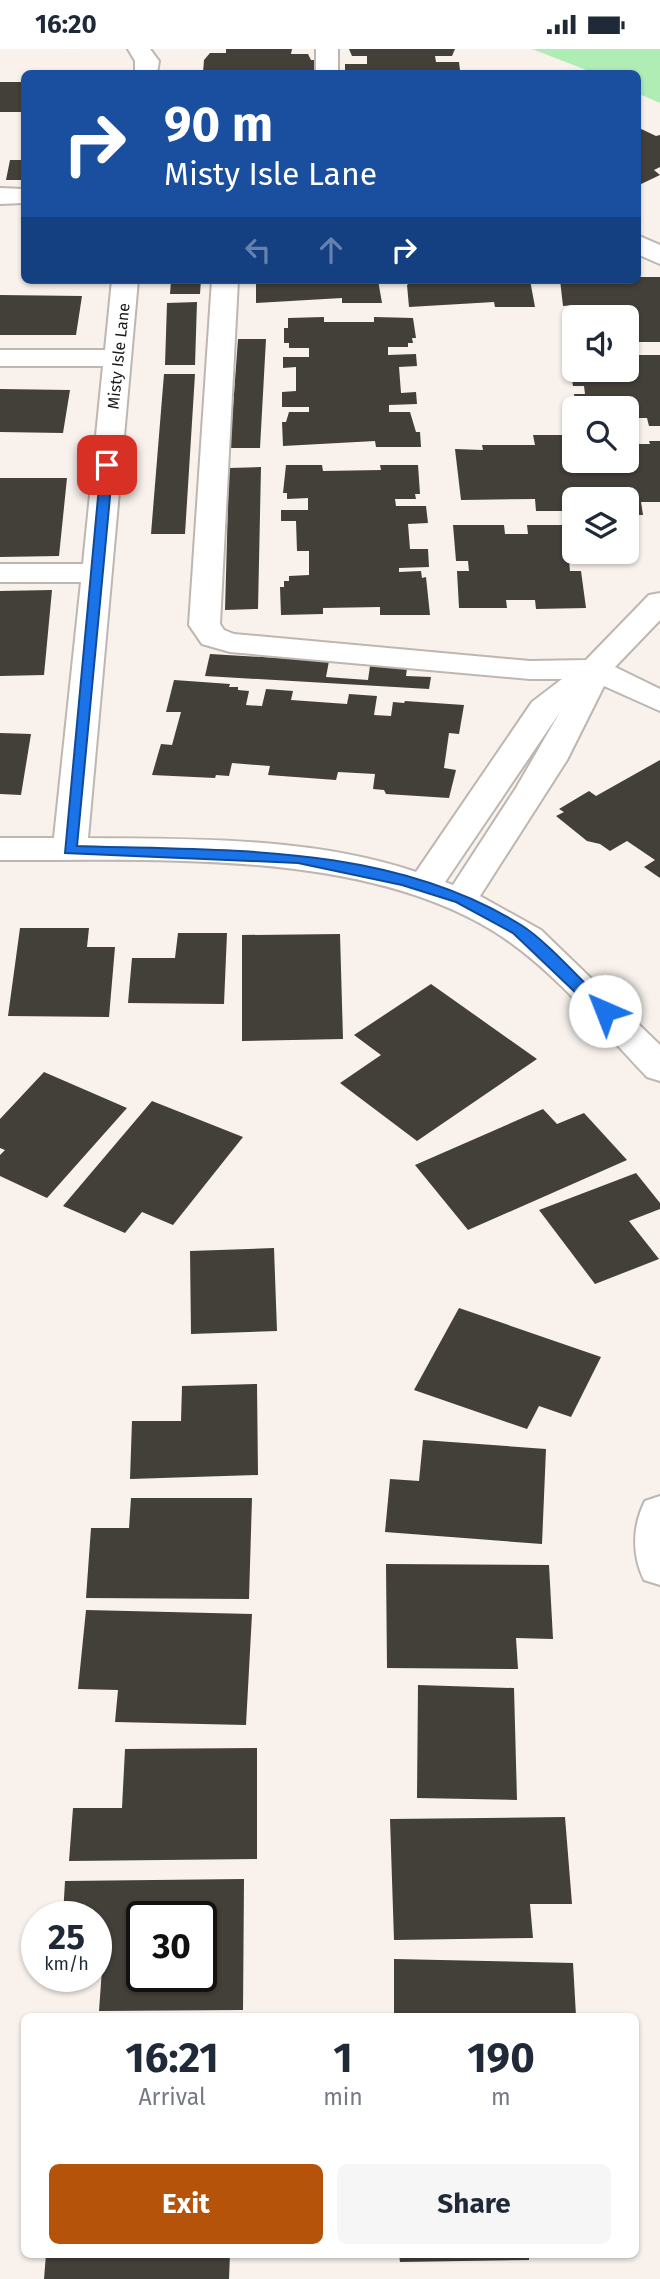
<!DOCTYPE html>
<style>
body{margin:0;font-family:"Fira Sans",sans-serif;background:#f6f6f7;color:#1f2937;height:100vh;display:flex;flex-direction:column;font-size:26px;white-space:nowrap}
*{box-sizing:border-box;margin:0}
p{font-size:23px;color:#747a83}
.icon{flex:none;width:38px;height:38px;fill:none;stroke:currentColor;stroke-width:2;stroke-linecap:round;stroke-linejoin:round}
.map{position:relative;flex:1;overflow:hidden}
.drawer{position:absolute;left:21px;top:1964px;width:618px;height:245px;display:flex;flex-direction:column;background:#fff;border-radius:10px;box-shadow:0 2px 5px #0004}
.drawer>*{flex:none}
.guide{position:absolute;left:21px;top:21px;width:620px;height:214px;border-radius:10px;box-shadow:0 2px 5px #0004;background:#1a4fa0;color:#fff;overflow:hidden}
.controls{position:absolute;left:562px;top:256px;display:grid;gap:14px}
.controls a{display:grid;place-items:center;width:77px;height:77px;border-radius:10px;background:#fff;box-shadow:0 2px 5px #0004;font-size:35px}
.speed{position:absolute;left:21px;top:1852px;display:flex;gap:14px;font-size:35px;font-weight:700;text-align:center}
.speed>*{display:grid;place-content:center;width:91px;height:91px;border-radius:50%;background:#fff;box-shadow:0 2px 5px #0004;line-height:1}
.speed small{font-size:18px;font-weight:400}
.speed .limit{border:4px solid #111;border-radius:10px;background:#fff;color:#111}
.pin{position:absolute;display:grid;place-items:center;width:60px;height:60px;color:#fff;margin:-30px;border-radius:14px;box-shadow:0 4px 10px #0006}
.me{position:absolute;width:77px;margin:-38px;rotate:316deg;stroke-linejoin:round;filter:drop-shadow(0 0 5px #0008)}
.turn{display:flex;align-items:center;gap:24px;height:147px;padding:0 28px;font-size:32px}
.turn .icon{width:91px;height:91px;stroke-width:2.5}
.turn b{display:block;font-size:49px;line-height:60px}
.lanes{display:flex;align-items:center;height:66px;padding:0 28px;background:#0003;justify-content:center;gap:35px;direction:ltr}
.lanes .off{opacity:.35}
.eta{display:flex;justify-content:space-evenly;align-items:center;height:119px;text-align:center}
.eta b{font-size:42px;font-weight:700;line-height:49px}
.action{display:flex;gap:14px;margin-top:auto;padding:14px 28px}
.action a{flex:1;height:80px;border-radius:10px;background:#b45309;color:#fff;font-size:28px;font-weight:700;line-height:80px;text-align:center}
.action a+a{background:#f6f6f7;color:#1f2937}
.status{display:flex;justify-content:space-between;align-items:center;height:49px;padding:0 35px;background:#fff;direction:ltr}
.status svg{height:19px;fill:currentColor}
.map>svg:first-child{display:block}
</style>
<div class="status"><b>16:20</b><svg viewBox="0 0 49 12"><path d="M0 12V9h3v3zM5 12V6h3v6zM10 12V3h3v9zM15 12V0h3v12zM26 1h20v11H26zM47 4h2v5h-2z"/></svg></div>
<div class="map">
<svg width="660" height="2230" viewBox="0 0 660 2230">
<rect width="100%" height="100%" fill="#f8f1ec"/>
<path fill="#afedb5" d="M532,0H660V54L637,44V24H594Z"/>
<path fill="#433f39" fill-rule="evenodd" d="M226,0H292L291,5H308L311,11H315V24H203L204,11L210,4H226Z
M349,0H455L452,7H435L436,13H459L460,21H444L445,24H359L358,22H345V15H367V7H352Z
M0,33H24V63H0Z
M637,78L656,87L660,86V118L654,121L660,126L637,137Z
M10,111H24V131H6Z
M637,228H660V293H636L635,287H626V268H574V293H569L565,264H575L574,256L563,257L560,231H605L606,235H626L625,231H637Z
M171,231H201L200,245H170Z
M259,231H378L382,254H342V249L256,254V233Z
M414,231H530L535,258H495L494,253L409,258L407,236Z
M0,246L82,247L76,286H0Z
M197,253L195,316H165L167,254Z
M324,268V273H374V268L413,269L416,289H412L413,294H408V298H388V306L416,305L417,317L399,318L401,344L416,343L417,355L389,356V363H410L416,383H420L421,398H376L375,392L283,397L282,373H286L289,363H309V358H282V343L296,342V318L283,319V308H309V299H289V294H284V279H288V269Z
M238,290H266L260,399H230Z
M568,306H574V320H626V313H638L636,306H660V377H649L647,369H626V359H576L574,345H585L584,337H573Z
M164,325H195L185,485H151Z
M0,340L70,341L63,384L0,383Z
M533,386H565L568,396H574V411H626V395H650L649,392H660V453H641L643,466H626V450H574V462H536L535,450L461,451L455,400L483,401L482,396H535Z
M286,416H322L323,422L381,421L380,416H418L420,445H415L416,450H395L396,457H426L428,474L408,475L410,500H428L429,518L399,519V523L421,522L422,529L426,528L430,566H380V558L323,559V565L281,566L280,538H284V532H289V527L309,526V502H297L296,472H281V461H308V449L287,450V444H283Z
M261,418L258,560L225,561L229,419Z
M0,429H67L59,507L0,508Z
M453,476H504L505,485H528L527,476H574V502H579L581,512H569L570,522H581L586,559L536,560L535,551H506L507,559H459L457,522H469L468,512H456Z
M52,541L44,626L0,627V542Z
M210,605L329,612L326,628L368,631L370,617L407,619L406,627L431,628L429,640L205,627Z
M174,631L230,635L229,638H238V641L249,642L246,656L262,657L266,640L293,642L291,651L347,655L349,645L377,647L374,666L391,667L393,653L404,654L405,652L464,656L459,685L449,684L444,719L456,721L449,749L386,745L384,741L373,740L375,725L338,723L336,731L268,726L270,717L232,714L229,727L216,726L215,729L152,726L161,695L172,696L181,663H166Z
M0,684L31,685L21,746L0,745Z
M660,711V829L644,818L655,811L627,792L610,802L600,795L587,792L556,767L564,763L559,760L589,742L596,747Z
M20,879H89L87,898H115L109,968L8,967Z
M178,884H227L224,955L128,954L132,909H175Z
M340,885L343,990L242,992V886Z
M431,935L537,1010L417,1092L340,1034L381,1006L354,986Z
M44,1023L127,1059L47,1149L0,1127V1106L5,1101L0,1099V1070Z
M152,1052L243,1088L173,1176L142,1163L125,1184L63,1157Z
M543,1060L557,1075L584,1064L627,1111L468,1181L415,1116Z
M636,1124L660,1154V1160L629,1172L659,1210L595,1235L539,1161Z
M274,1199L277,1282L191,1285L190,1202Z
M459,1259L601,1308L571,1368L539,1357L527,1380L414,1341Z
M257,1335L258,1426L130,1430L132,1372H181L182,1337Z
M423,1391L546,1400L542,1495L385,1483L390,1430L419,1432Z
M131,1449H252L249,1550L86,1549L91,1479H129Z
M386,1515L549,1516L553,1590L516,1589L518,1620L387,1619Z
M86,1561L252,1565L246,1676L115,1673L118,1641L78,1640Z
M418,1636L514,1639L517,1751L417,1749Z
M257,1699V1810L69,1812L73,1759H122L125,1700Z
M565,1768L572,1855H530L533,1889L394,1891L390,1770Z
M244,1830L243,1961L99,1962L102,1920H96V1867H63L65,1832ZM142,1867H201V1927H142Z
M394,1910L573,1914L576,1967H394Z
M46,2205H230L229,2230H44Z
M399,2205H529V2211L400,2213Z"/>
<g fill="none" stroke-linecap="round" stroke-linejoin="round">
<defs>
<path id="minor" d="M128,0H150L159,12L157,24H135V12Z
M316,0H338V24H316Z
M0,139L24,140V154L0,155Z
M637,186L660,196V215L637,205Z
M112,231H138L88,789C196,790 313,788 416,823L532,653L562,630H530L230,603L202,595L189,576L212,231H238L220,575L224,581L234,585L530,612L586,611L649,546L660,544V571L615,618L660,640V662L604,637L567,711L480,847L541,881L660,996V1032L647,1028C603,982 559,927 507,891C373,798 156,812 0,811V789H54L81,533H0V515H83L103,317H0V301H105ZM560,663L516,739L453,836L445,833Z
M660,1447V1536L644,1531C632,1506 632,1478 645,1452Z"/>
</defs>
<use href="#minor" stroke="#bdb6b1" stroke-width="4"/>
<use href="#minor" fill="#fff" fill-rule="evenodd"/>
</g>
<path fill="#1a73e8" stroke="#114b97" stroke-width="2" d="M107,413L113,416L77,797C226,802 389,794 521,876C547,892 585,936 610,959V966H599L513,884L456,853L402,836L298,814L65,804L101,416Z"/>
<g text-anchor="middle" stroke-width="7" stroke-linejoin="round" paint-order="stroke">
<g font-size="16" fill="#1c1917" stroke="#fff">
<text transform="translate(118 307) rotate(-84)" y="6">Misty Isle Lane</text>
</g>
</g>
</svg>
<div class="controls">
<a><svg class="icon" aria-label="sound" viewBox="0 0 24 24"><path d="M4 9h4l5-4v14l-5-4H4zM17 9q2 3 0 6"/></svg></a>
<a><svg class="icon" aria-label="search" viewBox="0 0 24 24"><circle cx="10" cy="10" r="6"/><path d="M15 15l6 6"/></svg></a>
<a><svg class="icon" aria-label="layers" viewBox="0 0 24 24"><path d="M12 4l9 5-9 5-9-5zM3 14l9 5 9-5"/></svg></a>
</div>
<div class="speed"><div>25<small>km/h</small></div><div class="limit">30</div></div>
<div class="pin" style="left:107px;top:416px;background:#d93025"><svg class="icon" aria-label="arrive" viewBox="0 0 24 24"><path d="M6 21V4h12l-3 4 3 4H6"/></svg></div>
<svg class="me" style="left:605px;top:962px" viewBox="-20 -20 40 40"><circle r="19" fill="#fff"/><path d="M0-13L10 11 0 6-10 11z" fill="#1a73e8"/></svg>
<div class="guide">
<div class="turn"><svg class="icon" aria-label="right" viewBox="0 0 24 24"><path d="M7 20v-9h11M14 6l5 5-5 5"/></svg><div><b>90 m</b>Misty Isle Lane</div></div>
<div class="lanes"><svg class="icon off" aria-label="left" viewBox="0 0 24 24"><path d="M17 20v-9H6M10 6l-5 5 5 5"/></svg><svg class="icon off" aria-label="ahead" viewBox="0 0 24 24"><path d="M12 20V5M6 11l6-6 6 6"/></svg><svg class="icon" aria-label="right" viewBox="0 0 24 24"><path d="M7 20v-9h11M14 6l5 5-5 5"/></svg></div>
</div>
<section class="drawer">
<div class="eta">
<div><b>16:21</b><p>Arrival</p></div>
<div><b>1</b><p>min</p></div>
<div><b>190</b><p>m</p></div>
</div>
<div class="action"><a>Exit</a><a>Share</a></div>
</section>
</div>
